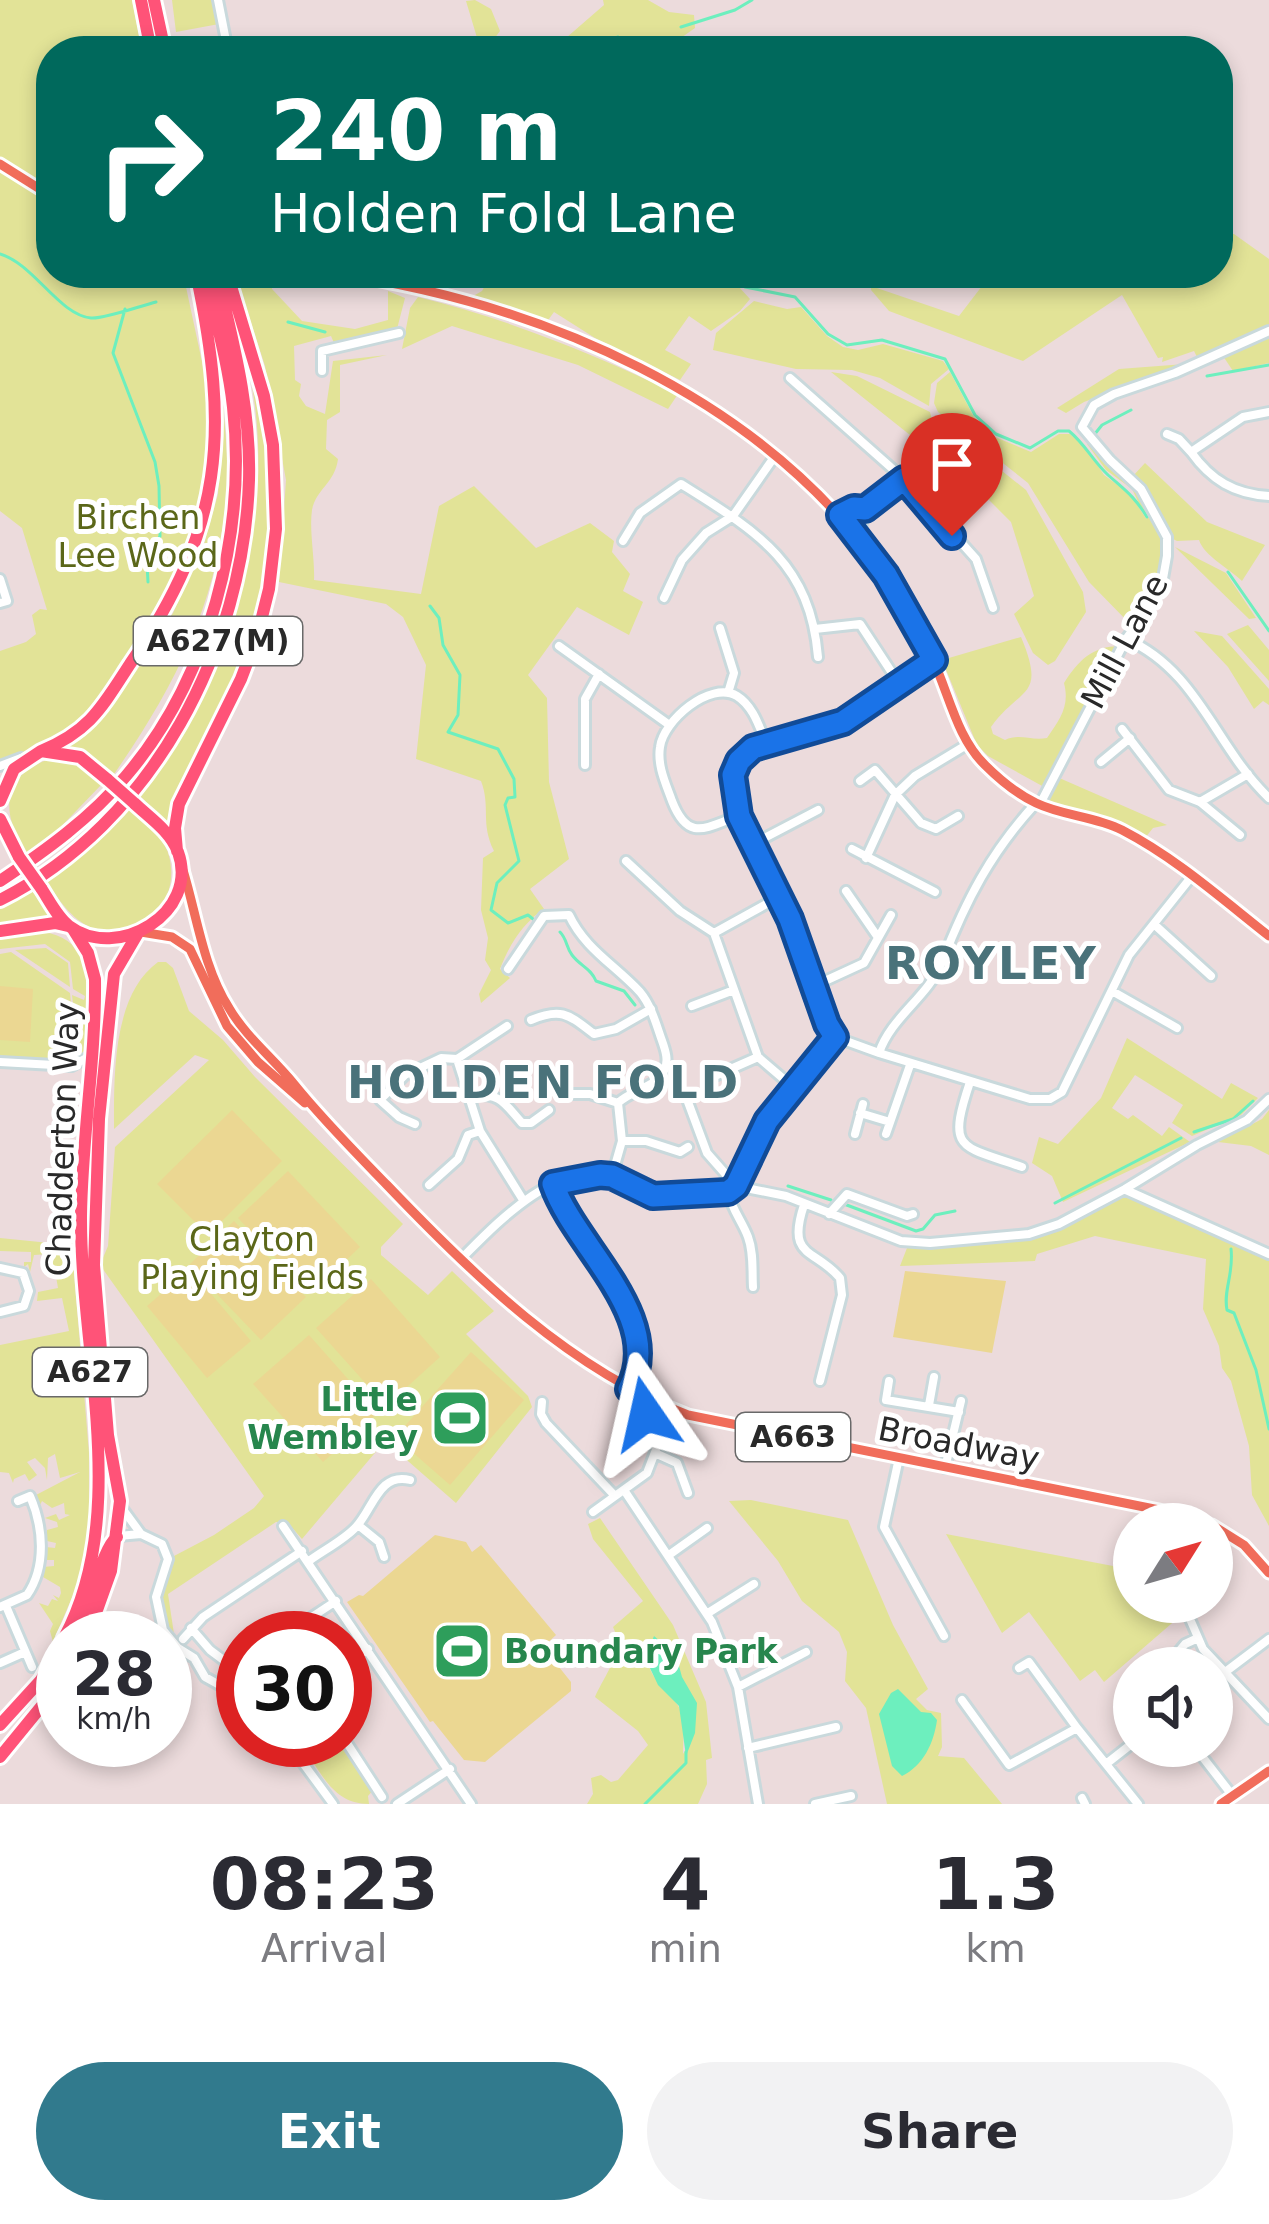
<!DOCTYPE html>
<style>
body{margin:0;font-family:"DejaVu Sans",sans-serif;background:#f2f2f3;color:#2b2b33;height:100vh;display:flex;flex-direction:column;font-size:45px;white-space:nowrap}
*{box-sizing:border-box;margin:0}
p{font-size:39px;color:#7c7c81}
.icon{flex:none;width:66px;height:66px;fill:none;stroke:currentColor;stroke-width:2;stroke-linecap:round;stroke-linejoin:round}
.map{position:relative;height:1804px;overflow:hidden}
.panel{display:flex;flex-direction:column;background:#fff;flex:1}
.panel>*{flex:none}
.top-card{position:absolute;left:36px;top:36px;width:1197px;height:252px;border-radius:48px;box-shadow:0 6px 18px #0003;background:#00695c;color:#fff;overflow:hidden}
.needle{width:78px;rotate:53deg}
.controls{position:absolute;left:1113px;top:1503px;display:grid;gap:24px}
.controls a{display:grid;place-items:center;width:120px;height:120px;border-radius:50%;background:#fff;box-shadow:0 6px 18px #0003;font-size:60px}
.speed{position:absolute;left:36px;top:1611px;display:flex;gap:24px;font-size:60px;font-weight:700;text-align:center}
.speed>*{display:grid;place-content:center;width:156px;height:156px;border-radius:50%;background:#fff;box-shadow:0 6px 18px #0003;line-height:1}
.speed small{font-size:30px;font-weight:400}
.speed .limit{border:18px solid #d22;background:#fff;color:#111}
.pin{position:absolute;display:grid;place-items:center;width:102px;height:102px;color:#fff;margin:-123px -51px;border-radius:50% 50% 50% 0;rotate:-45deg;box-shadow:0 0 12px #0007}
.pin .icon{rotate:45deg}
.me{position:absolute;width:132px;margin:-66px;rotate:349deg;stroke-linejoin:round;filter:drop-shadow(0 0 9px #0008)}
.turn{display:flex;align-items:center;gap:42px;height:252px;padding:0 36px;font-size:54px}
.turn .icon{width:156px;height:156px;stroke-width:2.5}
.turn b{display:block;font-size:84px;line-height:102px}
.eta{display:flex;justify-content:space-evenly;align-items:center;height:204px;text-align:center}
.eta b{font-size:72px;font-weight:800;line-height:84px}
.primary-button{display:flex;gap:24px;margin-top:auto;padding:24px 36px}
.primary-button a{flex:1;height:138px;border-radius:72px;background:#317a8d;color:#fff;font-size:48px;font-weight:800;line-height:138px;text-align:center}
.primary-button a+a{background:#f2f2f3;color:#2b2b33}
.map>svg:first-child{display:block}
</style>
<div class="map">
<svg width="1269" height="1804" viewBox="0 0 1269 1804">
<rect width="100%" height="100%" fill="#ecdbdc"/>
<path fill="#e2e397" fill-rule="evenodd" d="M0,0H132L142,51H51V191L0,157Z
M172,0H215L219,24L176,32Z
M475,0L491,9L500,31L485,51H481L466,1Z
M603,0H648L669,12L694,15L695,28L678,40V51L667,36L663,37V51H551L604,5Z
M0,172L51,202V273H120L147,283L158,273H183L207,385L206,456L194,526L169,589L88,723L73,734L0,761V651L26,642L36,634L32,615L40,609L47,610L22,528L0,511Z
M1218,234H1234L1269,259V328L1198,359L1194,351L1162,362L1163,357L1158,358L1122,295L1023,361L889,311L871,290V286L959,316L992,273H1218Z
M235,273H272V289L302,321L355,329L388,320V291L405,298L397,329L334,343L331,336L294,346L295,380L301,384L299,396L306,406L325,414L333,361L387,355L340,365V412L327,420L326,449L338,459C335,483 316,489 312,510C309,531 315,558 314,580L421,594L439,506L474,486L536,548L590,523L614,541L612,552L630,574L623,591L643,602L629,635L577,607L528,675L547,698L549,782L569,859L530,889L544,909C523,923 509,945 500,969L510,978L481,1003L479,994L491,970L485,960L488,938L481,910L483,858L494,851C480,823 491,807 481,781L416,759L426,665L403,617L386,604L279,582L286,480L265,366Z
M492,273L516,284L542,273H726L750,299L740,311L711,331L689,316L665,350L691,364L680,380L595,338L554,312L546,323L466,300L482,291Z
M418,297C509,319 593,354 678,394L668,409L578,365L452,326L402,349L410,308Z
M754,301L787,309L801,307L827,336L843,347L858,350L883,344L943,361L949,369L931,384L929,406L880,378L852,370L796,369L713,350L716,333Z
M1269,334V363L1233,371L1221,353Z
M243,343C254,378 264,413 270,450C291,585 224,707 171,827L137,793C220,688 270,551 256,415C254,391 248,367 243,343Z
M1185,364L1084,402L1066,413L1057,408L1119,369Z
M831,372L857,376L930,412C938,441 924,451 906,469L920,443Z
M950,372L974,417L995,437L1031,452L1059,434H1070L1086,448L1104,475L1130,494L1147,520L1132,489L1106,470L1087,444L1092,443L1102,457L1134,484L1165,539L1161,581L1132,626L1089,582L1028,483L938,412L934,403L937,383Z
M223,404C225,429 228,454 227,478C223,594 177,684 112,777L82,752L66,746L97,724L173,613L204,544L218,494Z
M938,420L1026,490L1083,592L1086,612L1055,661L1048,665L1033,653L1014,614L1034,596L1011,522L944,455L919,481L910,472L933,455Z
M1145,463L1207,522L1265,545L1242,581C1230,569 1204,556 1199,540L1177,541L1169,537L1132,477Z
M1175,547L1226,573L1256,618L1249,619Z
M1248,625L1269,650V681L1227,634Z
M1194,631L1222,636L1269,689V705L1263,701L1254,709L1228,667Z
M1021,637C1047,699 1020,686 991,727L993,734L1005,740C1019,733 1031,741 1047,738C1060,719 1070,706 1064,683C1078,661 1092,646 1120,646L1044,787L988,756L977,745L942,660Z
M53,758L74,760L102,784L54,834L27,854C0,813 0,774 53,758Z
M1057,777L1167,825L1153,828L1145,838L1111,819L1043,801Z
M125,807C137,816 153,825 161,838C192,887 148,951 92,928C71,919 58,899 46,880Z
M33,889L50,915L0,926V907Z
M35,931C104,936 90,1003 84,1051L79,1058L72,995L84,1000L85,996L73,989L70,962L45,944L0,949V939Z
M46,948L68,963L70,987L15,950Z
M11,952L70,993L77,1057L70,1064L0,1059V954Z
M158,962H166L173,968L189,1011L223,1040L255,1077L403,1224L381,1247V1255L428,1295L452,1271L494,1311L466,1334L528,1396L532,1407L456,1503L385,1441L302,1539L288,1523L276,1522L168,1594L174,1634L169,1632L161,1596L174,1556L214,1535L254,1508L264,1496L100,1265L108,1246L115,1147L209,1060L195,1055L114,1129C114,1077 112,995 158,962Z
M1127,1038L1222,1099L1231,1083L1258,1098L1241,1115L1192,1136L1172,1123L1183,1105L1135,1075L1112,1108L1128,1119L1133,1115L1162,1136L1169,1127L1190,1142L1063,1202L1052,1176L1032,1163L1039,1137L1058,1144L1101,1098Z
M1269,1110V1155L1251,1146L1218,1142L1262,1119Z
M1125,1191L1269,1256V1526L1252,1495L1249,1446L1231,1381L1222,1368L1219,1346L1203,1309L1206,1259L1095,1236L1037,1254L1035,1261L900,1266L907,1248L1019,1241L1066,1223Z
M68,1200L89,1453V1529L79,1581L53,1642L50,1631L53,1624L39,1603L48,1606L52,1599L58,1601L53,1595L59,1598L61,1593L60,1587L43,1577V1567L54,1566V1560H45L46,1547L55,1548L56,1543L47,1541V1530L58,1527L57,1522L45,1518L56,1514L59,1520L70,1515L65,1514L64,1503L52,1508L42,1501L40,1505L36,1495L80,1472L60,1478L55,1454L48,1458L47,1480L45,1468L35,1458L27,1462L37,1475L29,1481L25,1474L14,1479L13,1483L9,1473L0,1472V1345L69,1331L62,1298L37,1301L38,1292L58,1288L54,1265L42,1267V1263H48L49,1254L34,1255L30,1272L28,1264L24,1267V1262H31V1252L0,1251V1238L50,1243L70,1239Z
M751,1500L848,1520L893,1625L928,1689L916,1699L927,1710L941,1713L942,1747L938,1756L964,1758L1002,1804H887L866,1708L845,1681L847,1652L839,1632L802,1601L778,1561L729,1501Z
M600,1518L673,1625L706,1702L712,1758L706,1760L707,1784L698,1804H587L593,1794L591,1778L601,1775L611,1782L618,1780L648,1745L638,1731L595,1697C605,1674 625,1652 613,1627L643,1601L593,1539L588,1524ZM653,1644L669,1646C677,1657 678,1668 683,1681C694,1708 702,1728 683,1754C683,1739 686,1716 677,1704C664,1685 637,1670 653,1644Z
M946,1534L1134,1570V1602H1179L1186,1611L1104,1682L1095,1670L1080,1681L1029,1612L1002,1633Z
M298,1740H342L374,1789L368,1796L369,1804C330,1804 320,1768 298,1740Z"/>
<path fill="#ebd792" d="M0,986L33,989L30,1042L0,1040Z
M232,1110L282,1161L208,1235L157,1184Z
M288,1171L360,1247L310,1294L238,1218Z
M234,1221L306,1297L261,1340L189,1265Z
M190,1269L251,1341L207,1378L147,1306Z
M905,1271L1006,1281L992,1353L893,1337Z
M371,1279L440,1357L386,1406L316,1328Z
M309,1335L378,1413L323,1462L253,1384Z
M471,1352L524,1400L450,1485L395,1437Z
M435,1535L466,1542L472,1552L481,1545L556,1635L543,1647L571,1682V1691L485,1762L464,1760L433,1721L430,1722L347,1602L359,1595L363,1596Z"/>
<path fill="#6defbe" d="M654,1636L676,1655L682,1677L697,1703L695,1733L686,1756L679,1706L658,1685L649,1666L647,1653Z
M898,1689L921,1712L931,1713L937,1720C934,1743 923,1766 902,1776L892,1766L879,1714L891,1693Z"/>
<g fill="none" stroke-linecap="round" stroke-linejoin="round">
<path stroke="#6defbe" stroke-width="3" d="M681,27L735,10L752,0
M584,51L587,44L596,45L618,37
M0,254C34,264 59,315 91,318C105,319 140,306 156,302
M734,273L745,287L795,297L828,334L847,345L882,340L945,359L975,415L996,434L1030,448L1058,431H1069C1085,444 1093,461 1108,475C1126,491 1134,496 1147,517
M394,278L396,273
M125,309L113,353L155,462L159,486L160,536L147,564L148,582
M288,322L325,332
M1207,376L1269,365
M1094,435L1102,425L1131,410
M1228,572L1269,631
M430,606L439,618L443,645L460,675L458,715L448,732L498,749L514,779L515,797L508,798L505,805L519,861L497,883L491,910L508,923L528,915L533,919
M560,932C567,939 566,947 572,955C580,966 591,968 596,981L624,991L635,1005
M1194,1132L1233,1119L1253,1101
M788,1186L831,1200
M1055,1203L1181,1138
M844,1204L916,1231L923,1229L935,1215L955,1211
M1231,1249C1234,1274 1223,1290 1227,1310L1234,1313L1256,1370L1269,1429
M645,1804L686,1763V1752"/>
<defs>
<path id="minor" d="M218,0L228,51
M429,292L434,273
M322,371V351L399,333
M790,378L904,479L976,559L993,608
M1269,412L1243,417L1191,452C1211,480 1234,494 1269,496
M1167,434L1179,439L1191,452
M840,515L854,508L865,509L904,479
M859,538L865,509
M623,541L640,513L681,484C756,531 810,562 818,657
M0,579L7,601L0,603
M664,598L682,560L706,533L733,516L775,456
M720,628L734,673L728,693
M815,629L860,624L898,682
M1126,639C1198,670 1216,748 1269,798
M559,646L668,724
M1122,729L1169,790L1200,802L1240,835
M1101,762L1130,738
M585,765V699L599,674
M0,766L21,758
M860,781L875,770L921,823L936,829L958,816
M1200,802L1248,774
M1036,803C991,852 966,900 942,962C928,997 891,1017 879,1053L1030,1099H1050L1062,1092L1129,955L1192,876
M1040,804L1126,639L1155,599L1162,584L1167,556V537L1141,489L1110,460L1082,427L1094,405L1114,394L1175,373L1269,331
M738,816C705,828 688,842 672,801C666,784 657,766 660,747C663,721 710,680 737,696C753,706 759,726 766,743
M753,844L818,810
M852,849L935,892
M866,858L895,795L915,776L968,744
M626,861L680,911L714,933L779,897
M846,891L877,936
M1156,926L1211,976
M714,933L758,1057L793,1087
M508,969L544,916L569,915C585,949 615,965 640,992C650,1004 655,1020 660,1035C664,1047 670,1059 664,1071C657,1087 631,1090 618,1103L622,1141L612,1176
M814,986L864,963L891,915
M1112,991L1177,1028
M692,1006L734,990
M531,1020C562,1007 569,1015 594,1034L616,1029L651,1009
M879,1053L835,1037L827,1024L790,919L738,816L732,775L739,761L753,748L843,722L934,660
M457,1059L480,1131L523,1200
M0,1062L72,1066L90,1056
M717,1075L758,1057
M970,1082C947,1151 959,1145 1022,1167
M571,1094H590L618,1103
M471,1095C501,1093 504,1103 522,1123H531L549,1110
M688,1102L707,1153L736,1186
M860,1113L890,1122
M415,1124L399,1117L380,1100L405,1075L441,1058L457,1059L507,1026
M855,1134L863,1104
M886,1134L910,1065
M622,1141H646L680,1152L688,1147
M429,1185L458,1159L468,1135L480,1131
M553,1185C575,1248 667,1315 629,1389
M736,1186L767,1121L835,1037
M1126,1190L1269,1254
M728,1192C732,1210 742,1221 748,1237C754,1253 752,1271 753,1287
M804,1205C786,1259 815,1248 840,1278L842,1295L820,1381
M829,1214L847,1194L907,1216L913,1214
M461,1259C496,1224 554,1161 611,1176C626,1180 637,1193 653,1196C676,1199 705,1195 728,1192L736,1186L786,1196L901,1241L930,1243L1029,1234L1059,1224L1125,1189L1197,1145L1247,1120L1269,1099
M0,1268L23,1273L29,1291L24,1306L0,1312
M889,1381L886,1400L959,1412
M650,1400L646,1414L657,1447
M542,1402L541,1414L546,1423L615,1496
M929,1405L934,1377
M657,1454L677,1463L688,1493
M899,1458L884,1527L944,1636
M945,1468L961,1401
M624,1490L712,1622L738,1687L758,1804
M122,1508L141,1534
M593,1512L647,1473L657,1447L688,1415
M358,1525L379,1542L384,1557
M283,1526L471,1804
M118,1536L141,1534L162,1544L168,1559L156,1597L163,1630L178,1648L194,1658L205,1677L243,1698
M669,1555L707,1528
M309,1561C324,1550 344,1540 356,1527C373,1509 379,1472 410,1480
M6,1606L32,1667
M0,1607L27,1595C47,1566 43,1526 30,1496L18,1501
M708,1613L754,1584
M1190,1619L1203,1649L1269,1719
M191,1628L210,1650L234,1668L243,1663
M280,1638L336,1601
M183,1639L203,1617L302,1551
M0,1663L25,1652
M345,1665L368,1649
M1165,1668L1185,1644L1198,1638
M1212,1682L1269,1639
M738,1687L806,1652
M962,1700L1009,1765L1077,1728L1029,1662L1019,1668
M1077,1728L1138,1804
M286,1740L333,1804
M345,1740L382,1797
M1194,1746L1232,1795
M748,1748L836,1727
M1106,1764L1134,1742
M1082,1798L1085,1804
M397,1804L450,1769
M815,1804L851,1796"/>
<path id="major" d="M0,164L51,196
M332,273C538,302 762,396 884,573C903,600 920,630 933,660C949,694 957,738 985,765C999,779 1017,794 1036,803C1063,816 1094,816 1122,830C1176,858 1222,899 1269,936
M183,870C197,916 203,967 229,1008C246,1037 273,1058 294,1084C323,1120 355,1152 387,1185C474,1276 569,1369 688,1415L1189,1516L1209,1524
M141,932L172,937L190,949L227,1026L258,1062L305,1103
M1212,1525L1244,1545L1269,1573
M1221,1804L1269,1771"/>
<path id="highway" d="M141,0L151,51
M154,0L165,51
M41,751C90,731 102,707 130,664C224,527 230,433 196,273
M0,801L14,769L41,751L80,757L108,780
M0,819L19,857
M177,851L175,828L179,804L241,679L257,637L269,589L276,529L273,445L264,396L227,273
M0,881C45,851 91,818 126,776C209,679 247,533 233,407C228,362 215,317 205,273
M41,888C49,900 57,917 69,926C117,962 200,913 178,852C170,831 150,818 134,803
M0,900C153,823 244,647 249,480C251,408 233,342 217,273
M0,931L55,923L68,926
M64,1638C131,1514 80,1352 81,1216C82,1136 96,1058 95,979L88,953L73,929
M74,1638C91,1611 100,1551 117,1537
M87,1638L111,1571L120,1501L108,1435L94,1265L99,1119L114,974L138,933
M0,1725L41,1680L63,1641
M0,1757L63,1680"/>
</defs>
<use href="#minor" stroke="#c9d9dc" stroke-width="14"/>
<use href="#major" stroke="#fff" stroke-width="15"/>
<use href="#highway" stroke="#fff" stroke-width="18"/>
<use href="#minor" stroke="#fff" stroke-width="8"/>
<use href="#major" stroke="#f16d5b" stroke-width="9"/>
<use href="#highway" stroke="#ff5378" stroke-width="12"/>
<defs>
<path id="highway-bridge" d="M108,780L134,803
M19,857L41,888"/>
</defs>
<use href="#highway-bridge" stroke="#fff" stroke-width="18" stroke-linecap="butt"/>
<use href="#highway-bridge" stroke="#ff5378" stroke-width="12"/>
</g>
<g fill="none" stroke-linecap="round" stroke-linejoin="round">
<defs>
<path id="route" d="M646,1414L650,1400L629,1389C667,1318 574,1246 553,1184L600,1175L612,1176L653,1196L728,1192L736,1186L767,1121L835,1037L827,1024L790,919L739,816L733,775L739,761L753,748L843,722L934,660L886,575L840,515L854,508L865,509L904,479L952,536"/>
</defs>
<use href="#route" stroke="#114b97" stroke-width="30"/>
<use href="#route" stroke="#1a73e8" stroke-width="21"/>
</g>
<defs>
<symbol id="stadium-square" viewBox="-11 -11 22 22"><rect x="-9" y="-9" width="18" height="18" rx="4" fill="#2e9e5b" stroke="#fff"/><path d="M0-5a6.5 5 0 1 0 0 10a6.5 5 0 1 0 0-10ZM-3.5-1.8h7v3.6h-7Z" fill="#fff"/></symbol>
</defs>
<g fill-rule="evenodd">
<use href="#stadium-square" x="427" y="1385" width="66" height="66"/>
<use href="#stadium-square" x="429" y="1618" width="66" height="66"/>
</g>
<g text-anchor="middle" stroke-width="10" stroke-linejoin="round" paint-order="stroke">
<g fill="#fff" stroke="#696969" stroke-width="3">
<rect x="134" y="617" width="168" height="48" rx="9"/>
<rect x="33" y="1348" width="114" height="48" rx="9"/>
<rect x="736" y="1413" width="114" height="48" rx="9"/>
</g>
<g font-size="30" font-weight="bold" fill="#292929">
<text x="218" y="651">A627(M)</text>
<text x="90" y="1382">A627</text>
<text x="793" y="1447">A663</text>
</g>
<g font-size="33" fill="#5b6719" stroke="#fff">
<text x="138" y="529">Birchen<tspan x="138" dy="38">Lee Wood</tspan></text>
<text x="252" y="1251">Clayton<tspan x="252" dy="38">Playing Fields</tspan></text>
</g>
<g font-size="33" fill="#292929" stroke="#fff">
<text transform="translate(1124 641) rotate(-62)" y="12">Mill Lane</text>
<text transform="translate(62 1139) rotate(-88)" y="12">Chadderton Way</text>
<text transform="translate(959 1443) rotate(11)" y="12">Broadway</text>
</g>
<g font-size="33" font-weight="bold" fill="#27864d" stroke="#fff" text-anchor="end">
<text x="418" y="1411">Little<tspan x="418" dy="38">Wembley</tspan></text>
<text x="504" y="1663" text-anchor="start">Boundary Park</text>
</g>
<g font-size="45" font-weight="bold" letter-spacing="3" fill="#4a727a" stroke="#fff">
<text x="992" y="979">ROYLEY</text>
<text x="544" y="1098">HOLDEN FOLD</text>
</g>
</g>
</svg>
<div class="controls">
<a><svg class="needle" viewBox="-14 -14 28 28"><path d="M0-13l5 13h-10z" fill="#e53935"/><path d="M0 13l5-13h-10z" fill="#7c7c81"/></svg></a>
<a><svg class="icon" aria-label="sound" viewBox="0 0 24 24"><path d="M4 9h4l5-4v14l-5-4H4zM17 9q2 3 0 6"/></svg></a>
</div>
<div class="speed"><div>28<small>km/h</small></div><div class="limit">30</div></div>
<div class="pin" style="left:952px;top:536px;background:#d93025"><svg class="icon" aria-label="arrive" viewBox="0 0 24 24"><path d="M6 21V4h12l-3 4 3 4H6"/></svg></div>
<svg class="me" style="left:646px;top:1414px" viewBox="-20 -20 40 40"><path d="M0-17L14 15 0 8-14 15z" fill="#1a73e8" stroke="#fff" stroke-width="4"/></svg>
<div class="top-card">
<div class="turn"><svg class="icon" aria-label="right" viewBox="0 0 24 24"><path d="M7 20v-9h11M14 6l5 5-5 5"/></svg><div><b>240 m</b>Holden Fold Lane</div></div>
</div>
</div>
<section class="panel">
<div class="eta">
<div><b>08:23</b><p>Arrival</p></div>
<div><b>4</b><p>min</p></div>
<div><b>1.3</b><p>km</p></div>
</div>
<div class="primary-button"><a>Exit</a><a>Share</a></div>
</section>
